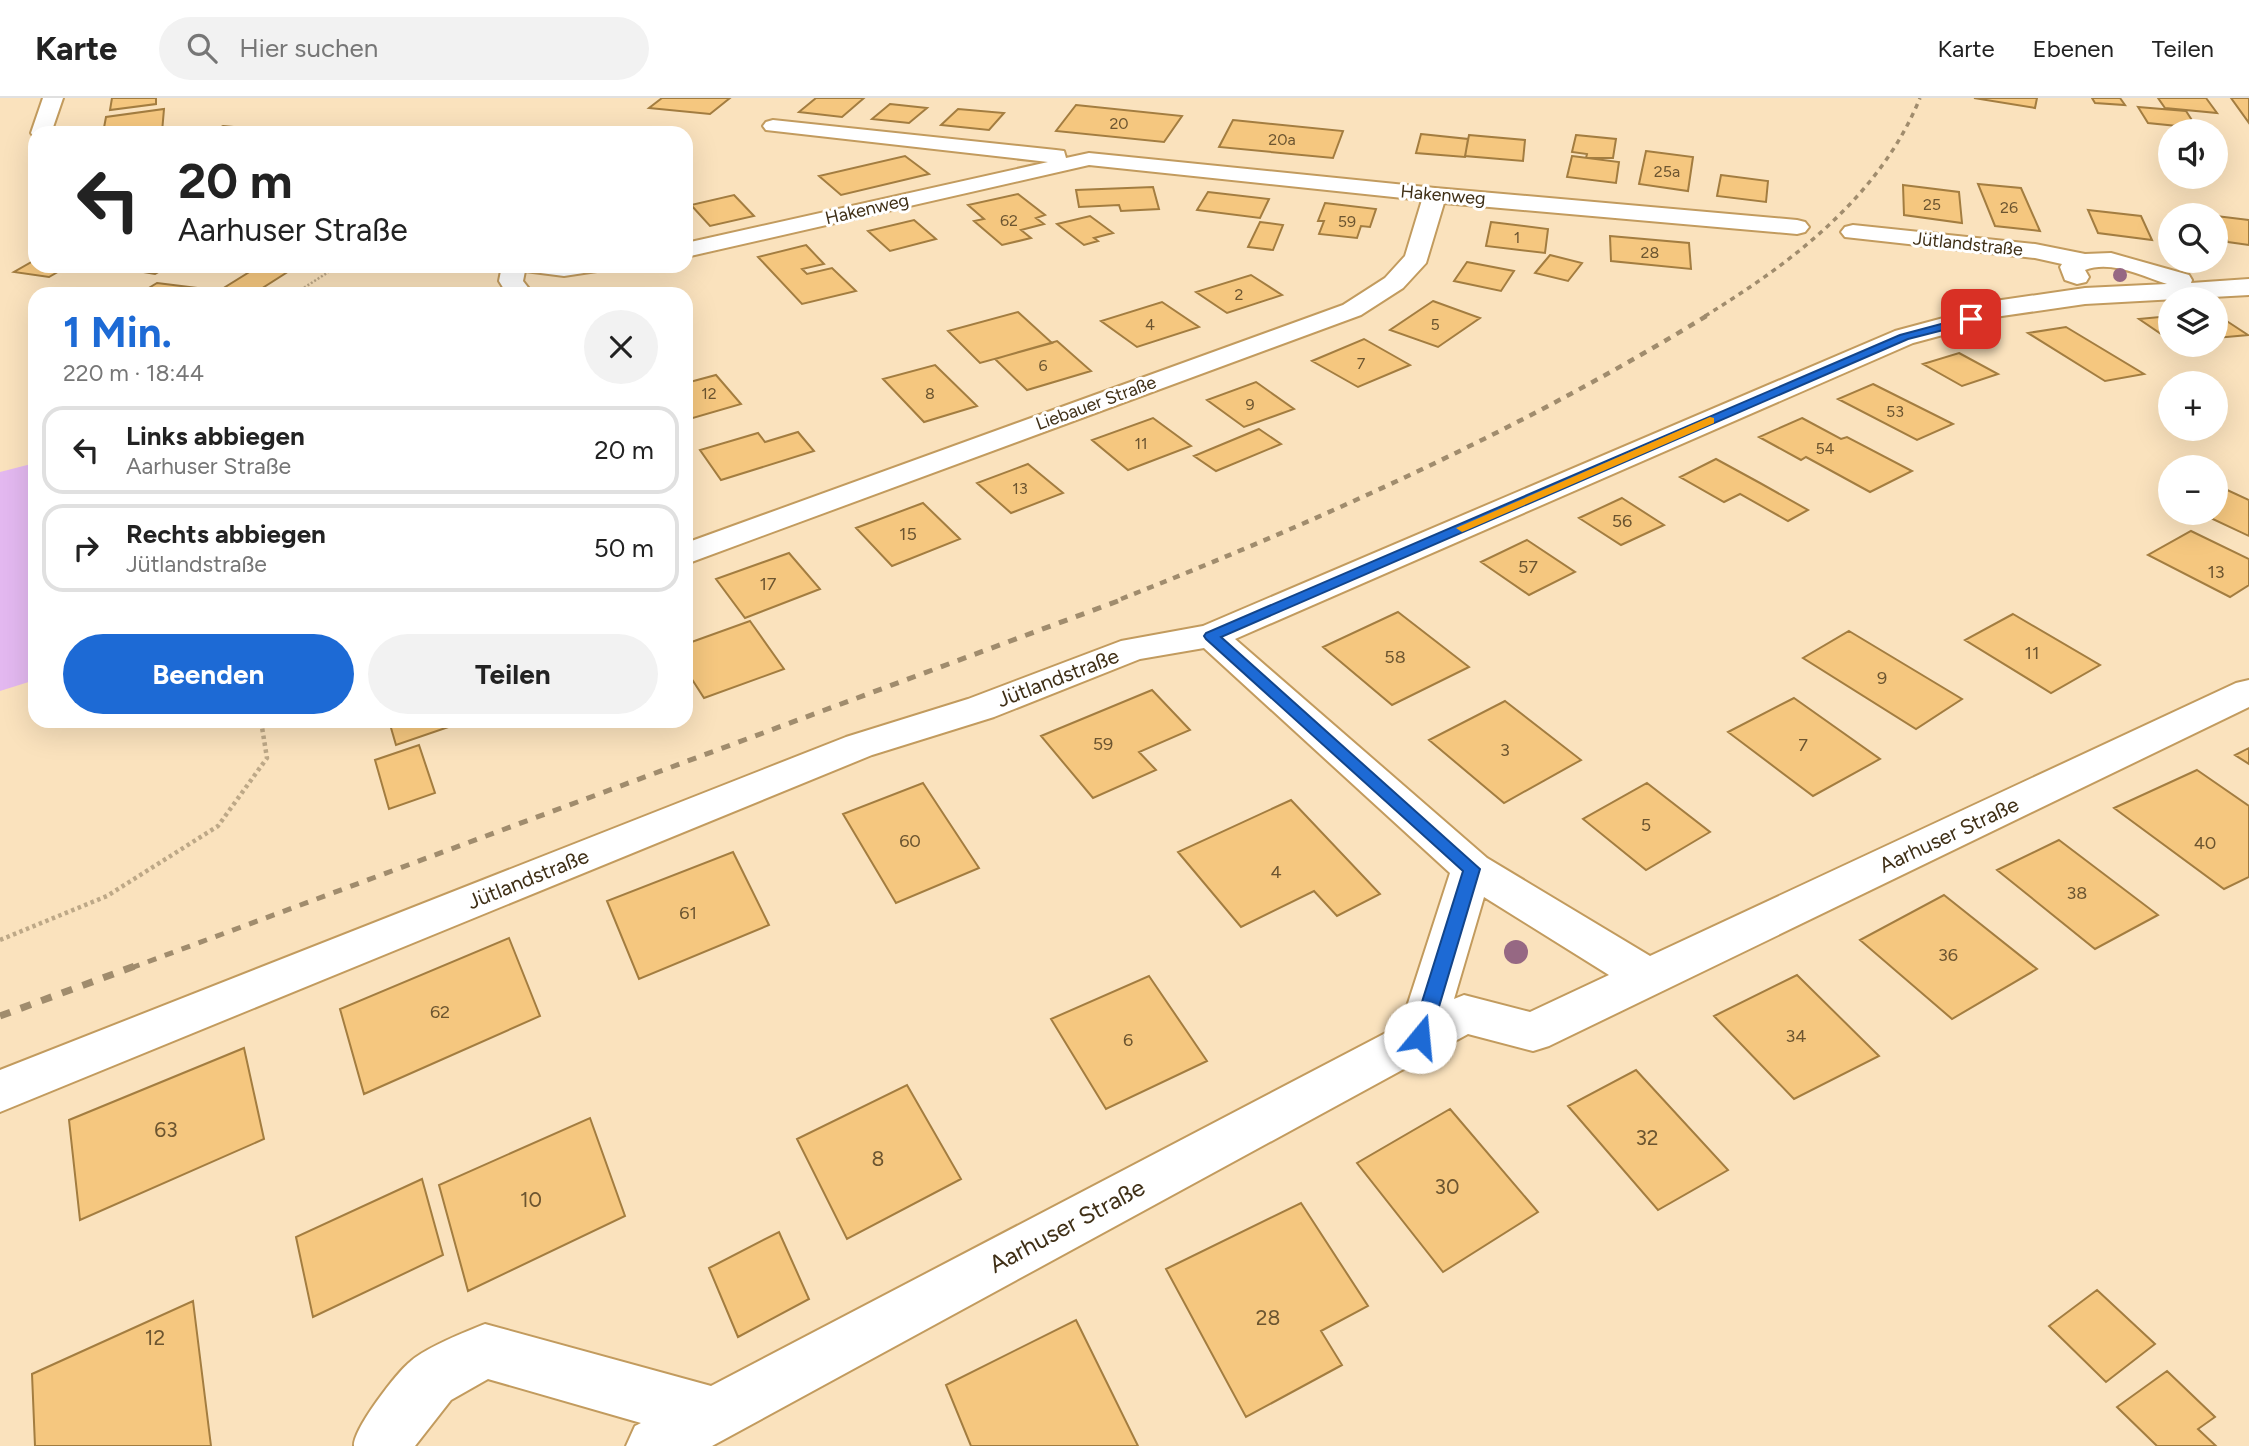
<!DOCTYPE html>
<html lang="de">
<meta charset="utf-8">
<style>
body{margin:0;font-family:Figtree,sans-serif;background:#f2f2f2;color:#222;height:100vh;display:flex;flex-direction:column;font-size:26px;white-space:nowrap}
*{box-sizing:border-box;margin:0}
p{font-size:23px;color:#767676}
.icon{flex:none;width:38px;height:38px;fill:none;stroke:currentColor;stroke-width:2;stroke-linecap:round;stroke-linejoin:round}
.map{position:relative;flex:1;overflow:hidden}
.side{position:absolute;left:28px;top:189px;width:665px;height:441px;display:flex;flex-direction:column;background:#fff;border-radius:21px;box-shadow:0 7px 28px #0002}
.side>*{flex:none}
.top-card{position:absolute;left:28px;top:28px;width:665px;height:147px;border-radius:21px;box-shadow:0 7px 28px #0002;background:#fff;color:#222;overflow:hidden}
.fabs{position:absolute;left:2158px;top:21px;display:grid;gap:14px}
.fabs a{display:grid;place-items:center;width:70px;height:70px;border-radius:50%;background:#fff;box-shadow:0 7px 28px #0002;font-size:35px}
.pin{position:absolute;display:grid;place-items:center;width:60px;height:60px;color:#fff;margin:-30px;border-radius:14px;box-shadow:0 4px 10px #0006}
.me{position:absolute;width:77px;margin:-38px;rotate:17deg;stroke-linejoin:round;filter:drop-shadow(0 0 5px #0008)}
.turn{display:flex;align-items:center;gap:24px;height:147px;padding:0 35px;font-size:32px}
.turn .icon{width:91px;height:91px;stroke-width:2.5}
.turn b{display:block;font-size:49px;line-height:60px}
.round{display:grid;place-items:center;flex:none;width:74px;height:74px;border-radius:37px;background:#f2f2f2}
.summary{display:flex;align-items:center;justify-content:space-between;height:119px;padding:0 35px}
h1{font-size:42px;font-weight:700;line-height:52px;color:#1d6ad5}
.cta{display:flex;gap:14px;margin-top:auto;padding:14px 35px}
.cta a{flex:1;height:80px;border-radius:42px;background:#1d6ad5;color:#fff;font-size:28px;font-weight:700;line-height:80px;text-align:center}
.cta a+a{background:#f2f2f2;color:#222}
ul{padding:0;list-style:none}
li{display:flex;align-items:center;gap:21px;height:88px;margin:0 14px 10px;padding:0 21px;border:4px solid #e0e0e0;border-radius:21px}
li div{flex:1}
li b{display:block;font-size:26px}
li em{font-style:normal}
header{display:flex;align-items:center;gap:42px;box-sizing:border-box;height:98px;padding:0 35px;background:#fff;border-bottom:2px solid #e0e0e0}
header strong{font-size:33px}
nav{display:flex;gap:38px;margin-inline-start:auto;font-size:24px}
.search{width:490px;height:63px;background:#f2f2f2;display:flex;align-items:center;gap:18px;box-sizing:border-box;padding:0 24px;border-radius:38px;color:#767676;font-size:26px}
.map>svg:first-child{display:block}
</style>
<header>
<strong>Karte</strong>
<div class="search"><svg class="icon" aria-label="search" viewBox="0 0 24 24"><circle cx="10" cy="10" r="6"/><path d="M15 15l6 6"/></svg>Hier suchen</div>
<nav><a>Karte</a><a>Ebenen</a><a>Teilen</a></nav>
</header>
<div class="map">
<svg width="2249" height="1348" viewBox="0 0 2249 1348">
<rect width="100%" height="100%" fill="#fae2bd"/>
<path fill="#e3b8f0" d="M35,365V582L0,593V374Z"/>
<path fill="#f5c77f" stroke="#a37d40" stroke-width="2" d="M112,0H156V6L110,12Z
M662,0H730L710,16L649,10Z
M816,0H864L842,19L799,14Z
M1974,0H2037L2035,10Z
M2092,0H2120L2125,7L2095,5Z
M2158,0H2206L2217,15L2165,10Z
M2231,0H2249V25Z
M890,6L927,10L909,25L872,21Z
M1076,7L1182,18L1164,44L1056,33Z
M2138,9L2186,13L2197,30L2148,25Z
M164,11L162,34L103,35L106,19Z
M958,11L1004,15L989,32L941,27Z
M1233,22L1343,33L1333,60L1219,49Z
M223,28L244,30L236,35H210Z
M1421,36L1468,41L1465,59L1416,55Z
M1469,37L1525,42L1523,63L1465,58Z
M1576,37L1616,41L1613,60H1586L1587,56L1572,54Z
M1646,53L1693,59L1688,93L1639,86Z
M905,58L929,76L841,97L819,78Z
M1572,58L1619,64L1616,85L1567,79Z
M1721,77L1768,83L1766,104L1717,98Z
M1978,86L2021,90L2040,133L1995,128Z
M1903,87L1959,94L1962,125L1904,117Z
M1153,89L1159,111L1121,113L1119,107L1079,109L1076,92Z
M1208,94L1269,101L1260,120L1197,112Z
M1018,96L1045,117L1036,120L1044,126L1021,132L1031,140L1002,147L974,123L984,121L968,107Z
M734,97L754,118L710,128L691,107Z
M1325,105L1376,111L1370,129L1361,128L1357,140L1319,136L1324,123H1318Z
M2088,112L2141,118L2152,142L2098,135Z
M1090,118L1113,135L1094,140L1098,143L1084,147L1057,126Z
M2216,118L2249,122V147L2228,144L2216,124Z
M914,122L936,141L890,153L868,133Z
M1260,124L1283,127L1273,152L1248,149Z
M1491,124L1548,131L1545,155L1486,148Z
M1610,138L1689,145L1691,171L1611,163Z
M806,147L824,166L802,171L807,176L832,170L856,193L802,206L758,159Z
M1550,157L1582,165L1568,183L1535,175Z
M35,162V168H68L49,179L14,174Z
M1467,164L1514,173L1501,193L1454,183Z
M122,168H169L155,176L119,170Z
M259,168H297L253,196H214Z
M1251,177L1282,197L1227,215L1196,194Z
M157,185L205,191L198,196H139Z
M1433,203L1480,220L1438,249L1390,232Z
M1162,204L1199,229L1137,249L1101,223Z
M1018,214L1052,245L980,265L948,233Z
M2216,216L2248,237L2216,240Z
M2170,218V242L2139,221Z
M2066,229L2144,276L2105,283L2028,235Z
M1364,241L1410,267L1358,289L1312,263Z
M1057,243L1091,273L1027,292L995,261Z
M1959,255L1998,276L1962,288L1923,266Z
M935,267L977,308L924,324L883,281Z
M716,277L741,306L686,322V285Z
M1256,284L1294,311L1244,329L1207,302Z
M1873,286L1953,326L1917,342L1838,301Z
M1153,320L1191,348L1128,372L1092,342Z
M1802,320L1841,341L1847,339L1912,373L1870,394L1806,359L1801,362L1759,339Z
M1259,331L1281,346L1216,373L1194,358Z
M798,334L814,353L721,382L700,352L758,335L765,344Z
M1716,361L1760,385L1808,412L1788,423L1740,396L1724,404L1680,379Z
M1028,366L1063,395L1011,415L977,385Z
M2225,391L2249,402V438L2200,415H2216V396Z
M1622,400L1664,427L1621,447L1579,420Z
M923,405L960,441L892,468L856,430Z
M2191,433L2249,461V487L2230,499L2148,457Z
M1527,442L1575,474L1529,497L1481,464Z
M789,455L820,491L745,520L716,481Z
M1398,514L1469,569L1392,607L1323,549Z
M2013,516L2100,567L2051,595L1965,542Z
M750,523L784,571L704,600L686,572V546Z
M1849,533L1962,601L1916,631L1803,560Z
M1152,592L1190,632L1139,654L1156,672L1093,700L1041,638Z
M1794,600L1880,661L1813,698L1728,634Z
M1505,603L1581,662L1504,705L1429,642Z
M389,623H466L396,647Z
M419,647L435,695L389,711L375,662Z
M2249,650V666L2235,657Z
M2197,672L2249,708V779L2224,791L2114,710Z
M923,685L979,770L896,805L843,716Z
M1647,685L1710,734L1646,772L1583,721Z
M1291,702L1380,796L1337,818L1314,793L1241,829L1178,754Z
M2059,742L2158,817L2095,851L1997,772Z
M733,754L769,827L639,881L607,803Z
M1944,797L2037,871L1952,921L1860,842Z
M509,840L540,918L364,996L340,911Z
M1797,877L1879,958L1794,1001L1714,918Z
M1149,878L1207,963L1106,1011L1051,921Z
M244,950L264,1041L80,1122L69,1022Z
M1636,972L1728,1072L1658,1112L1568,1008Z
M907,987L961,1081L847,1141L797,1041Z
M1450,1011L1538,1114L1443,1174L1357,1065Z
M590,1020L625,1118L468,1193L439,1087Z
M422,1081L443,1157L313,1219L296,1139Z
M1301,1105L1368,1208L1321,1233L1342,1267L1246,1319L1166,1171Z
M779,1134L809,1201L738,1239L709,1170Z
M2097,1192L2155,1246L2106,1284L2049,1228Z
M193,1203L211,1348H35L32,1276Z
M1076,1222L1138,1348H971L946,1287Z
M2167,1273L2215,1319L2198,1331L2216,1348H2157L2117,1309Z"/>
<g fill="none" stroke-linecap="round" stroke-linejoin="round">
<defs>
<path id="minor" d="M43,0H63L51,35H35V40L31,35Z
M773,22L1056,52L1064,53L1066,60L1089,55L1435,90L1797,122L1805,124L1809,129L1805,134L1797,136L1444,105L1426,165L1403,190L1361,217L686,466V445L1343,207L1385,180L1405,158L1422,102L1089,67L686,159V145L1048,64L766,32L763,28L766,24Z
M1853,127L2035,146L2085,156L2111,155L2189,177L2192,182L2191,185L2249,181V197L2085,206L1995,219L1980,227L1913,245L1235,541L1487,760L1650,858L2236,585L2249,582V609L1549,948L1533,953L1468,936L712,1348H626L635,1328L641,1325L488,1281L451,1302L415,1348H354C353,1331 397,1274 411,1263C427,1249 465,1234 485,1226L711,1288L1401,927L1450,775L1204,550L1140,561L994,619L872,657L0,1014V972L846,639L968,601L1121,543L1203,528L1895,233L1962,215L1988,204L2085,190L2167,186C2142,178 2111,162 2085,172L2089,179L2086,184L2077,186L2065,182L2060,169L2062,166L2035,160L1845,139L1841,134L1845,129ZM1484,799L1609,877L1530,914L1464,897L1454,901Z
M502,168H600L597,173L564,178L525,173L523,183L533,196H507L499,183Z"/>
</defs>
<use href="#minor" stroke="#c29b5e" stroke-width="4"/>
<path stroke="#bda887" stroke-width="2.5" stroke-dasharray="2 2" stroke-linecap="butt" d="M294,196L338,168"/>
<path stroke="#bda887" stroke-width="4.5" stroke-dasharray="3.5 3.5" stroke-linecap="butt" d="M0,842L107,798L218,728L267,660L261,623"/>
<use href="#minor" fill="#fff" fill-rule="evenodd"/>
<path stroke="#a08c6d" stroke-width="3.5" stroke-dasharray="5 5" stroke-linecap="butt" d="M1705,218C1793,164 1880,98 1920,0"/>
<path stroke="#a08c6d" stroke-width="4.5" stroke-dasharray="7 7" stroke-linecap="butt" d="M1121,501C1324,421 1522,331 1708,217"/>
<path stroke="#a08c6d" stroke-width="5" stroke-dasharray="9 9" stroke-linecap="butt" d="M131,870L1126,500"/>
<path stroke="#a08c6d" stroke-width="7" stroke-dasharray="11 11" stroke-linecap="butt" d="M0,918L135,868"/>
</g>
<g fill="#966883">
<circle cx="2120" cy="177" r="7"/>
<circle cx="1516" cy="854" r="12"/>
</g>
<path fill="#1d6ad5" stroke="#13458a" stroke-width="2" d="M1971,218L1975,219V224L1908,241L1221,539L1480,771L1430,939L1427,945L1420,947L1413,945L1411,939L1463,773L1206,541L1204,538L1206,535L1900,237Z"/>
<path fill="#f59e0b" d="M1710,319L1714,320V325L1467,432L1462,434L1456,430Z"/>
<g text-anchor="middle" stroke-width="6" stroke-linejoin="round" paint-order="stroke">
<g font-size="16" fill="#6c5530">
<text x="1119" y="31">20</text>
<text x="1282" y="47">20a</text>
<text x="1667" y="79">25a</text>
<text x="1932" y="112">25</text>
<text x="2009" y="115">26</text>
<text x="1009" y="128">62</text>
<text x="1347" y="129">59</text>
<text x="1517" y="145">1</text>
<text x="1650" y="160">28</text>
<text x="1239" y="202">2</text>
<text x="1150" y="232">4</text>
<text x="1435" y="232">5</text>
<text x="1361" y="271">7</text>
<text x="1043" y="273">6</text>
<text x="709" y="301">12</text>
<text x="930" y="301">8</text>
<text x="1250" y="312">9</text>
<text x="1895" y="319">53</text>
<text x="1141" y="351">11</text>
<text x="1825" y="356">54</text>
<text x="1020" y="396">13</text>
</g>
<g font-size="18" fill="#3f2f16" stroke="#fff">
<text transform="translate(1443 97) rotate(5)" y="6">Hakenweg</text>
<text transform="translate(867 111) rotate(-13)" y="6">Hakenweg</text>
<text transform="translate(1968 146) rotate(6)" y="6">Jütlandstraße</text>
<text transform="translate(1096 305) rotate(-20)" y="6">Liebauer Straße</text>
</g>
<g font-size="18" fill="#6c5530">
<text x="1622" y="429">56</text>
<text x="908" y="442">15</text>
<text x="1528" y="475">57</text>
<text x="2216" y="480">13</text>
<text x="768" y="492">17</text>
<text x="2032" y="561">11</text>
<text x="1395" y="565">58</text>
<text x="1882" y="586">9</text>
<text x="1103" y="652">59</text>
<text x="1803" y="653">7</text>
<text x="1505" y="658">3</text>
<text x="1646" y="733">5</text>
<text x="910" y="749">60</text>
<text x="2205" y="751">40</text>
<text x="1276" y="780">4</text>
<text x="2077" y="801">38</text>
<text x="688" y="821">61</text>
<text x="1948" y="863">36</text>
<text x="440" y="920">62</text>
<text x="1796" y="944">34</text>
<text x="1128" y="948">6</text>
</g>
<g font-size="21" fill="#3f2f16" stroke="#fff">
<text transform="translate(1058 580) rotate(-21)" y="7">Jütlandstraße</text>
<text transform="translate(1949 737) rotate(-25)" y="7">Aarhuser Straße</text>
<text transform="translate(528 781) rotate(-22)" y="7">Jütlandstraße</text>
</g>
<g font-size="21" fill="#6c5530">
<text x="166" y="1039">63</text>
<text x="1647" y="1047">32</text>
<text x="878" y="1068">8</text>
<text x="1447" y="1096">30</text>
<text x="531" y="1109">10</text>
<text x="1268" y="1227">28</text>
<text x="155" y="1247">12</text>
</g>
<g font-size="24" fill="#3f2f16" stroke="#fff">
<text transform="translate(1067 1128) rotate(-28)" y="8">Aarhuser Straße</text>
</g>
</g>
</svg>
<div class="fabs">
<a><svg class="icon" aria-label="sound" viewBox="0 0 24 24"><path d="M4 9h4l5-4v14l-5-4H4zM17 9q2 3 0 6"/></svg></a>
<a><svg class="icon" aria-label="search" viewBox="0 0 24 24"><circle cx="10" cy="10" r="6"/><path d="M15 15l6 6"/></svg></a>
<a><svg class="icon" aria-label="layers" viewBox="0 0 24 24"><path d="M12 4l9 5-9 5-9-5zM3 14l9 5 9-5"/></svg></a>
<a>+</a>
<a>−</a>
</div>
<div class="pin" style="left:1971px;top:221px;background:#d93025"><svg class="icon" aria-label="arrive" viewBox="0 0 24 24"><path d="M6 21V4h12l-3 4 3 4H6"/></svg></div>
<svg class="me" style="left:1420px;top:939px" viewBox="-20 -20 40 40"><circle r="19" fill="#fff"/><path d="M0-13L10 11 0 6-10 11z" fill="#1d6ad5"/></svg>
<div class="top-card">
<div class="turn"><svg class="icon" aria-label="left" viewBox="0 0 24 24"><path d="M17 20v-9H6M10 6l-5 5 5 5"/></svg><div><b>20 m</b>Aarhuser Straße</div></div>
</div>
<section class="side">
<div class="summary"><div><h1>1 Min.</h1><p>220 m · 18:44</p></div><a class="round"><svg class="icon" aria-label="close" viewBox="0 0 24 24"><path d="M6 6l12 12M18 6L6 18"/></svg></a></div>
<ul>
<li><svg class="icon" aria-label="left" viewBox="0 0 24 24"><path d="M17 20v-9H6M10 6l-5 5 5 5"/></svg><div><b>Links abbiegen</b><p>Aarhuser Straße</p></div><em>20 m</em></li>
<li><svg class="icon" aria-label="right" viewBox="0 0 24 24"><path d="M7 20v-9h11M14 6l5 5-5 5"/></svg><div><b>Rechts abbiegen</b><p>Jütlandstraße</p></div><em>50 m</em></li>
</ul>
<div class="cta"><a>Beenden</a><a>Teilen</a></div>
</section>
</div>
